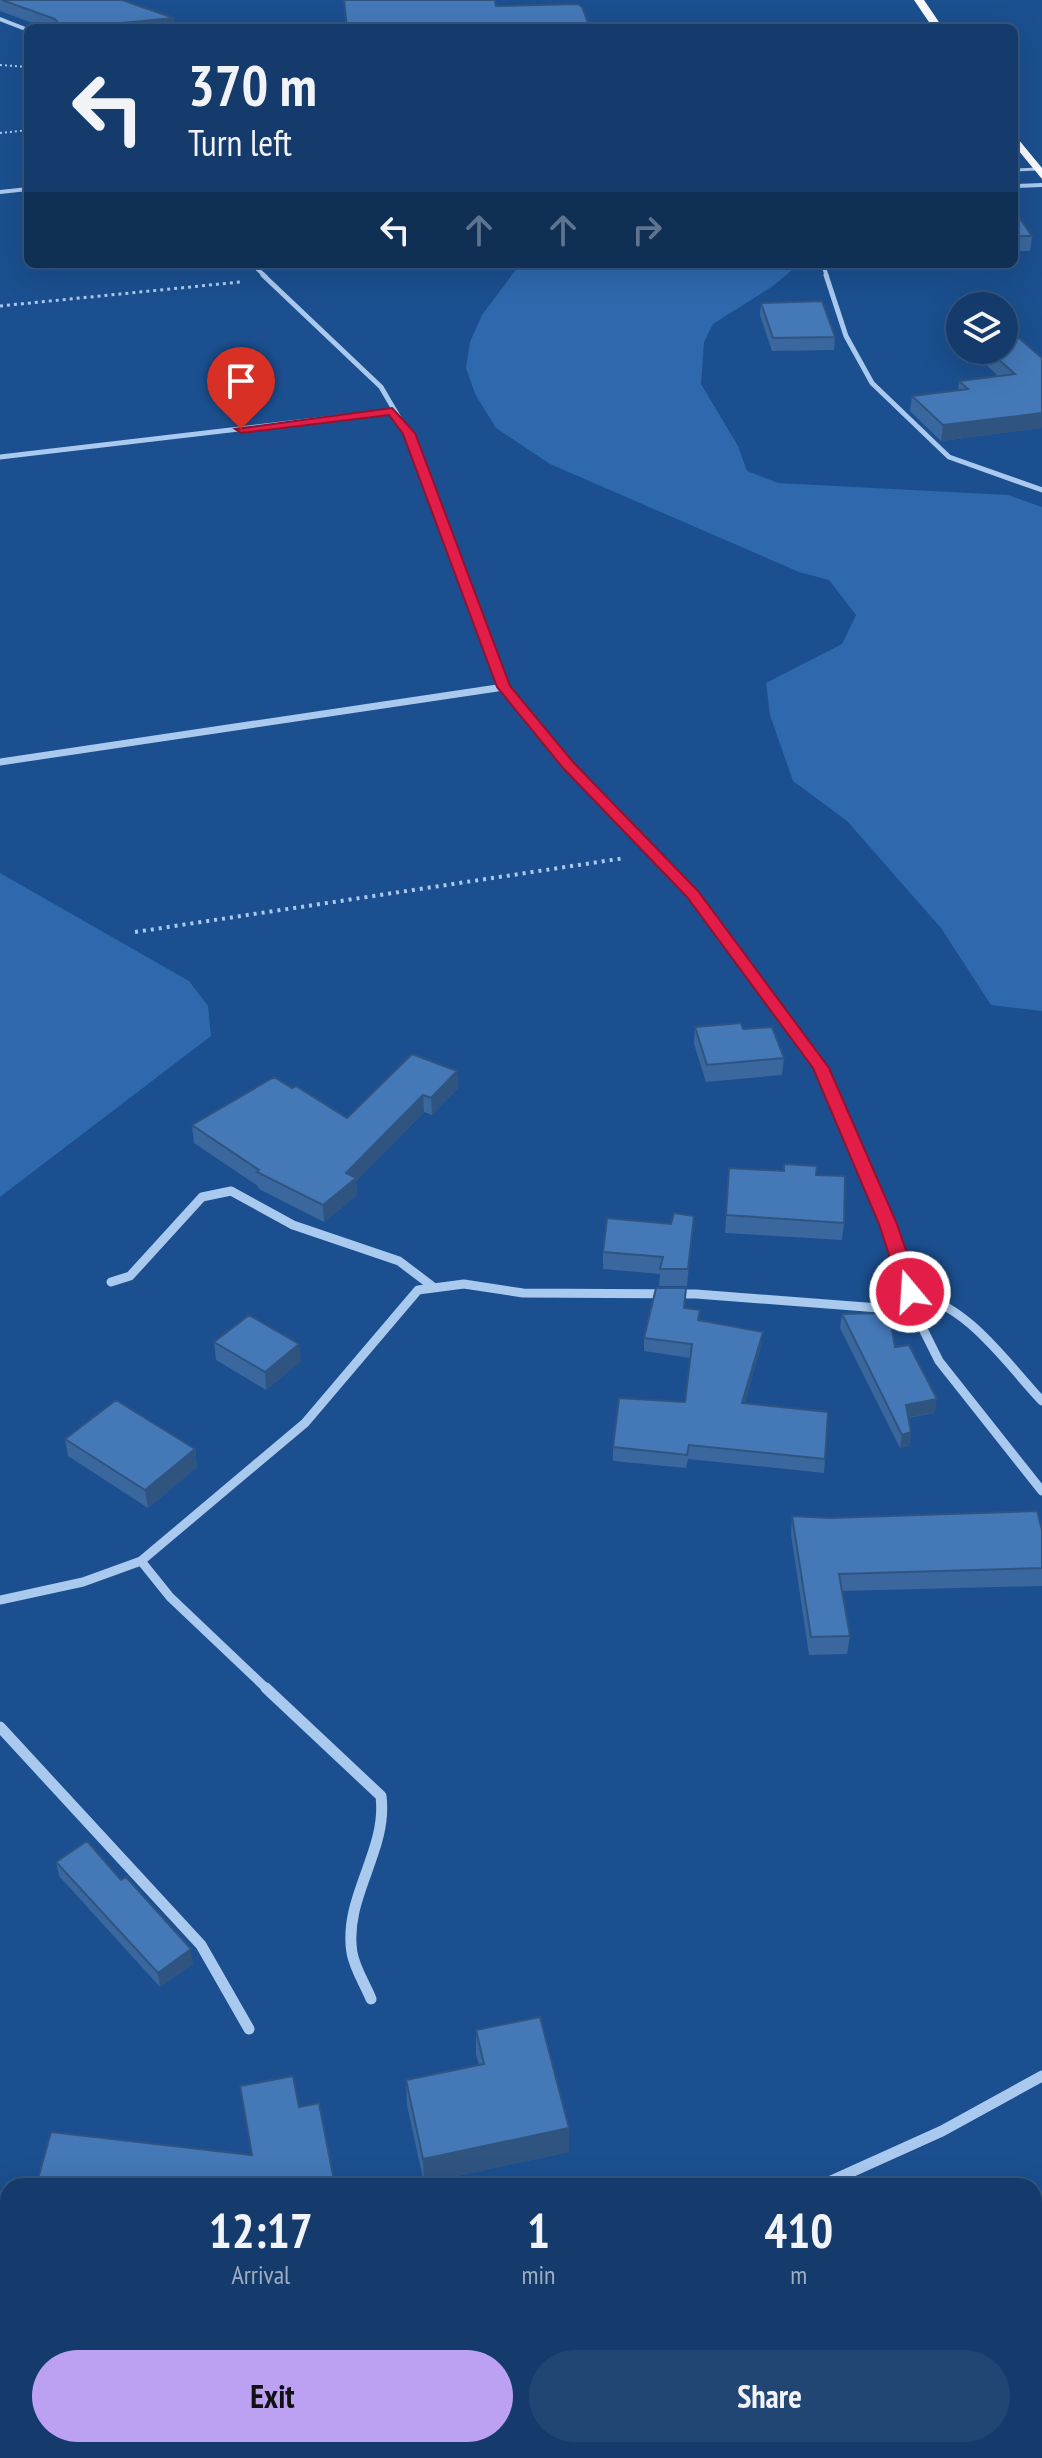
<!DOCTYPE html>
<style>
body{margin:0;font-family:"PT Sans Narrow",sans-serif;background:#214673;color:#f1f3f6;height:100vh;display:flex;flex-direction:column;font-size:30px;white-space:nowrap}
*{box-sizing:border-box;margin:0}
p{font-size:26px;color:#9dadc1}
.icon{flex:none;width:44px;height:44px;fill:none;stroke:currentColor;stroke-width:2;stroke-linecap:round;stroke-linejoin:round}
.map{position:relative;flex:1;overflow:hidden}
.sheet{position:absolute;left:0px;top:2178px;width:1042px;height:280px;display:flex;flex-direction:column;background:#143b6b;border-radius:24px 24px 0 0;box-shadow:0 8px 32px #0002,0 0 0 2px #33557e}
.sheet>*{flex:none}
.guide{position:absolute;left:24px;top:24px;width:994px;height:244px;border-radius:12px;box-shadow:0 8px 32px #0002,0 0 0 2px #33557e;background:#143b6b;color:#f1f3f6;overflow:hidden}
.tools{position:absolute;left:946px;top:292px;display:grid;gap:16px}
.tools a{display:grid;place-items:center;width:72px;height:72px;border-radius:50%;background:#143b6b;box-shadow:0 8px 32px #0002,0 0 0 2px #33557e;font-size:40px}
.pin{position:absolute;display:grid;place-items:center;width:68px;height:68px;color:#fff;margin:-82px -34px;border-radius:50% 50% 50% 0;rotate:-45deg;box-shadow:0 0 8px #0007}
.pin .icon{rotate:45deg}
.me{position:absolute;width:88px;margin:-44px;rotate:342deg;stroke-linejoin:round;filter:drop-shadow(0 0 6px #0008)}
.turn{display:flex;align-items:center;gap:28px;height:168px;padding:0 32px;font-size:36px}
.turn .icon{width:104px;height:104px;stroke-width:2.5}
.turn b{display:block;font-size:56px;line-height:68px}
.lanes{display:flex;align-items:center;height:76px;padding:0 32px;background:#0003;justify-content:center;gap:40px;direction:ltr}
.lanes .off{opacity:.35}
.eta{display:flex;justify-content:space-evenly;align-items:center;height:136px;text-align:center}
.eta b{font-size:48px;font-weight:600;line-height:56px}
.action{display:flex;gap:16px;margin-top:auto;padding:16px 32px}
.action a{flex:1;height:92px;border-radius:48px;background:#bca0f2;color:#111;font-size:32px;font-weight:600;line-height:92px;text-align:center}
.action a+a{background:#214673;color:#f1f3f6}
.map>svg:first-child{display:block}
</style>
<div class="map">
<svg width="1042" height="2458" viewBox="0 0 1042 2458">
<rect width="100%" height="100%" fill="#1b4f8f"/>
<path fill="#2e69ad" d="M520,264H799L773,286L713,324L704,342L701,384L738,446L747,471L778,483L1008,495L1042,507V1011L991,1005L941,928L847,821L793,781L770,715L766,683L842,644L856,615L829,580L799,572L550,464L496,428L475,394L466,368L470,342L482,315Z
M0,873L189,981L208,1006L211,1036L0,1197Z"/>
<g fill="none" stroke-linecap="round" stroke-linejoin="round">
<path stroke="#a9c9ee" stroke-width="2" stroke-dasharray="2 3" stroke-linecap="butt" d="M0,65L28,67
M0,133L28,130"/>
<path stroke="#a9c9ee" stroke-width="3" stroke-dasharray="3 4" stroke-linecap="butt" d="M0,306L240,282"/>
<path stroke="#a9c9ee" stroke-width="4" stroke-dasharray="3 5" stroke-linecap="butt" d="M135,932L625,858"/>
<path stroke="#a9c9ee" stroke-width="3" d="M1014,170L1037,169"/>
<path stroke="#a9c9ee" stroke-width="4" d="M0,19L28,30
M1014,186L1042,185
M0,192L28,189
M252,264L266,277
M823,264L827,277"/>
<path stroke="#a9c9ee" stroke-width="5" d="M263,275L381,387L416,447L484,633
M826,275L846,336L872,383L949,457L1042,490
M0,457L392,411"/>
<path stroke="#a9c9ee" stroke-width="7" d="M484,631L504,687L568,765L692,894L821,1068L832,1094
M0,762L504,687"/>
<path stroke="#a9c9ee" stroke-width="9" d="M831,1092L888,1224L924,1331L939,1361L1042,1491
M111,1282L130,1276L202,1197L231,1191L293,1225L399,1261L432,1286
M910,1292C970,1307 1002,1358 1042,1401
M141,1561L170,1597L268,1690
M0,1600L83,1582L141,1561L305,1423L418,1290L464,1284L523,1293L696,1294L918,1311"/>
<path stroke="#a9c9ee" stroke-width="11" d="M266,1688L381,1796C388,1851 343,1897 352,1953C355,1969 365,1984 371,1999
M0,1727L201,1945L249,2029
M820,2186L942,2131L1042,2076
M0,2352H8"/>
<path fill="#f8faff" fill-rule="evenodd" d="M914,0H924L943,28H933Z
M1014,134L1042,168V179L1014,145Z"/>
</g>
<path fill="#3a679d" d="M0,0H122L174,28H46L0,11Z
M1014,210L1032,236L1030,251H1014Z
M761,303L835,337L834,350L772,351L760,315Z
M980,350H1004L1042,358V428L941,441L910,411L912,396L958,390L959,381L998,376L979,358Z
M695,1027L743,1029L784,1058L782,1075L706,1082L694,1044Z
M457,1071L458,1088L432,1115L424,1112L356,1181L357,1195L324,1222L259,1189L258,1186L194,1143L192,1125L292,1088L347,1118Z
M729,1168L816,1175L844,1223L842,1240L725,1233Z
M694,1216L687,1286H659L660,1274L603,1269V1252L671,1224Z
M685,1308L700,1320L761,1346L745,1403L825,1459L824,1473L688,1459L686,1468L613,1461V1447L685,1402L690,1358L644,1351V1338Z
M842,1314L895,1347L935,1413L908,1418L911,1432L909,1446L900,1448L840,1328Z
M214,1342L301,1361L266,1390L216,1360Z
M65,1439L195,1449L197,1467L148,1508L68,1456Z
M792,1516L1042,1530V1586L842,1591L850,1636L847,1654L809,1655L791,1534Z
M56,1862L121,1880L193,1964L160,1987L59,1876Z
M476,2030L569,2152L424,2183L407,2105L406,2080L479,2065L476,2055Z
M1042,2398V2458H967L968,2450H1034L1038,2435Z"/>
<path fill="#305480" d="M174,18V28H79V27Z
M1042,413V428L941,441L943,425Z
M457,1071L458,1088L432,1115L431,1098Z
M423,1095L424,1112L356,1181L357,1195L324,1222L323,1205L346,1173Z
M763,1332L761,1346L741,1417L742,1403Z
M299,1344L301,1361L266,1390L265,1372Z
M937,1399L935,1413L904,1418L906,1405Z
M911,1432L909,1446L900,1448L902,1435Z
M195,1449L197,1467L148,1508L145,1490Z
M191,1949L193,1964L160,1987L158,1973Z
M569,2128V2152L424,2183L423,2159Z"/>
<path fill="#4478b7" stroke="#305480" stroke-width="2" d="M2,0H122L174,18L79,27H61L55,19Z
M344,0H495L496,6L578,4L582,7L590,28H347Z
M1014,210L1032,236H1014Z
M822,301L835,337L773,338L761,303Z
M1019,338L1042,358V413L943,425L912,396L968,389L959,381L1015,374L988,350H1004V340Z
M741,1023L743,1029L772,1027L784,1058L707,1065L695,1027Z
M412,1054L457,1071L431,1098L423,1095L346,1173L356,1178L323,1205L257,1172L259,1170L192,1125L274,1077L292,1088L296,1086L347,1118Z
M784,1164L817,1166L816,1175L845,1176L844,1223L726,1215L729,1168L784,1171Z
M674,1213L694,1216L688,1269H660L663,1257L603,1252L607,1218L671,1224Z
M656,1288H686L684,1308L700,1310L698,1320L763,1332L742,1403L828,1412L825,1459L689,1445L687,1455L613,1447L619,1398L685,1402L692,1344L644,1338Z
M889,1313L895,1347L909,1345L937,1399L906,1405L911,1432L902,1435L842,1314Z
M249,1315L299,1344L265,1372L214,1342Z
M116,1400L195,1449L145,1490L65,1439Z
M1037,1511L1042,1530V1568L839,1574L850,1636L811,1637L792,1516L829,1518Z
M87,1841L121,1880L126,1877L191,1949L158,1973L56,1862Z
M540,2017L569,2128L423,2159L406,2080L484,2064L476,2030Z
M293,2076L299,2107L319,2103L335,2186H36L51,2132L252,2155L240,2086Z
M1042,2414V2458H968L969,2450H1034V2434L1040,2436Z"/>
<path fill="#e11d48" stroke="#92132f" stroke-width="2" d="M392,408L415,433L510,686L573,762L698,891L829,1068L897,1224L920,1292L917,1296L910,1298L901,1292L879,1224L813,1068L687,897L563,768L497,687L403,434L389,415L241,433L235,429Z"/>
</svg>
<div class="tools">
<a><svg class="icon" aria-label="layers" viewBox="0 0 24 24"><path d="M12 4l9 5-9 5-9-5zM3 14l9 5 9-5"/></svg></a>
</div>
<div class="pin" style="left:241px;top:429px;background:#d93025"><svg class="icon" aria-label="arrive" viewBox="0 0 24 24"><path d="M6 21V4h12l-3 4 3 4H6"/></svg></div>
<svg class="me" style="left:910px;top:1292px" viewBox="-20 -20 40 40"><circle r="17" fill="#e11d48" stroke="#fff" stroke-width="3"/><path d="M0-11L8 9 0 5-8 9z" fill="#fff"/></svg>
<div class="guide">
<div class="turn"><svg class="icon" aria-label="left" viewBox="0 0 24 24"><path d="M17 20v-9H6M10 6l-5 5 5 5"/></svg><div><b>370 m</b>Turn left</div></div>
<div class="lanes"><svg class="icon" aria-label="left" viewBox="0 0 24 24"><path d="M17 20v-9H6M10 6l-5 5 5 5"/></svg><svg class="icon off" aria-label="ahead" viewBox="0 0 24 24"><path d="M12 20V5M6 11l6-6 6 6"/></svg><svg class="icon off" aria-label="ahead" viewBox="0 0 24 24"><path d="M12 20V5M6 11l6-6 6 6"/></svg><svg class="icon off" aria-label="right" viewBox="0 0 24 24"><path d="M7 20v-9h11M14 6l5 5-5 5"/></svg></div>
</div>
<section class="sheet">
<div class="eta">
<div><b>12:17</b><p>Arrival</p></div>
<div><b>1</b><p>min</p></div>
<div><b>410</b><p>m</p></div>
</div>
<div class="action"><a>Exit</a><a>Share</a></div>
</section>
</div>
